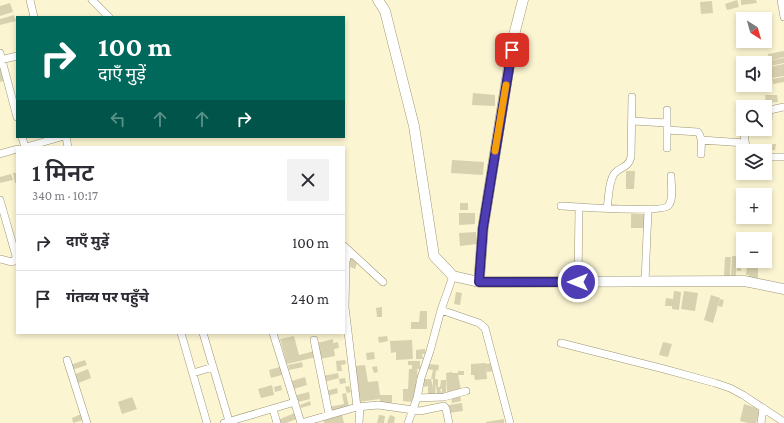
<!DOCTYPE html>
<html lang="hi">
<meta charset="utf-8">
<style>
body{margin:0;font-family:"Crimson Pro","Noto Sans Devanagari",serif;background:#f2f2f3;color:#2b2b33;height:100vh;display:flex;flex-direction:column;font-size:15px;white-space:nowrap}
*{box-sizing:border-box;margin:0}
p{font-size:13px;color:#7c7c81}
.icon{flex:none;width:22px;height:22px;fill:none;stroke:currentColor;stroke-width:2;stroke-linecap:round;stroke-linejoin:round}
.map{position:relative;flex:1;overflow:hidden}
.drawer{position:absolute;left:16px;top:146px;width:329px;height:188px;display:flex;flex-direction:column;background:#fff;border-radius:0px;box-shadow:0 2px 6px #0003}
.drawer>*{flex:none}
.guide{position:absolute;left:16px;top:16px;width:329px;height:122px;border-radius:0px;box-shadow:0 2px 6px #0003;background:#00695c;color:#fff;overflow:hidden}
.needle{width:26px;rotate:143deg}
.tools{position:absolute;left:736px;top:12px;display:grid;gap:8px}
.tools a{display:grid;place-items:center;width:36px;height:36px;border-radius:0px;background:#fff;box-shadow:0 2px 6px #0003;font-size:20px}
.pin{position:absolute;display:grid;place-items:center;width:34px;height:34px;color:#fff;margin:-17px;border-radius:8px;box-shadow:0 2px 6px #0006}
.me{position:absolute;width:44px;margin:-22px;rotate:270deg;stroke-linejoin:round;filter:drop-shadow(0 0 3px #0008)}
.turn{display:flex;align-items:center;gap:14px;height:84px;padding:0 16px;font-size:18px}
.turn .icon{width:52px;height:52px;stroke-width:2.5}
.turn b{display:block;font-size:28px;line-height:34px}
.lanes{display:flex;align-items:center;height:38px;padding:0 16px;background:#0003;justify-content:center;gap:20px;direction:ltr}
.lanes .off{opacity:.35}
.round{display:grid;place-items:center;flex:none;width:42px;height:42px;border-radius:0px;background:#f2f2f3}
.overview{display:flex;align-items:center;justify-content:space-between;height:68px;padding:0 16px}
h1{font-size:24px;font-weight:600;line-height:30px}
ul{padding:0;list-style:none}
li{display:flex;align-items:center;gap:12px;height:56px;padding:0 16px;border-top:1px solid #e1e1e2}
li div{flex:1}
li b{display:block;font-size:15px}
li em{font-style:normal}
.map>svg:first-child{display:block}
</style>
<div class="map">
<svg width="784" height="423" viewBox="0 0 784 423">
<rect width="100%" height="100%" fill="#fcf5d2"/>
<path fill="#d8d1af" d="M737,0L739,7L727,10L725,4Z
M741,0H756L757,3L741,5Z
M712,1L713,13L701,14L700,2Z
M10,3L13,12L0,16V6Z
M14,15L16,21L0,25V19Z
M784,51V57L769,61L768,54Z
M784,58V63L770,66L769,61Z
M784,64V76L772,78L770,67Z
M0,69H1L5,80L0,82Z
M784,77V82L773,84L772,79Z
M473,93L495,95V106L472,105Z
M765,95H777L778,102L766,103Z
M765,113H773L772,123H765Z
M765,144H776L775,150H763Z
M452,160L484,162L483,175L451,173Z
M626,171H635L634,189H626Z
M13,173H17V183H15Z
M11,174L13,180L0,183V177Z
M460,203H468V210H460Z
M459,213H475V224L459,225Z
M631,214H644V228H631Z
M476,232L477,244L460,246L459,233Z
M732,256H737L736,276H731Z
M351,257L358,261L355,269L348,266Z
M725,257H731L730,276H724Z
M737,263H741V271H737Z
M747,265H758V278H749V275H746Z
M674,291L681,292L679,310L672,309V306H665L666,298L673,299Z
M684,291L698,293L695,311L681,309Z
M456,292L462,293L460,305L454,304Z
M711,295L720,298L713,323L704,320Z
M720,299L724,300L722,307L718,306Z
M382,307V317H377L376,308Z
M420,311H427V329H411V322H419Z
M294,336L299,355L314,351L316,357L287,364L280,339Z
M387,336L388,341L379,343L378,337Z
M333,339V343L338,342L339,348L334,349L335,356L320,359L317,343Z
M412,340L413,359L396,360V352L391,353L390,341Z
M663,342L672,344L668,357L659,355Z
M425,349V354H422L423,359H416V350Z
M374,352L375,359L367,360L366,353Z
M85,360L87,365L72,370L70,365Z
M345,360L346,364L341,365L342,371H337L336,361Z
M408,361H420V369H417L418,379H411H416V389L413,402L403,401V389H408L409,369H412V365H408Z
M302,362L303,367L289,370L288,365Z
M486,363L487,379L475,380L474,375H471V364Z
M494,363L495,371L487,372L486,364Z
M428,364L439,365L438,371L436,370L435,379H438V387H440L441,380H446V394H442V389H440L442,394L437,396L436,383L435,396H428V386L424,387V379H431L433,387V379H431L433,370L426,369Z
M365,365L368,382L378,381L380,395H392V405L380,404V399L358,402L355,366Z
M283,366L285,374L271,378L269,370Z
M377,366L378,372L374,373L372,367Z
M88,369L91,378L76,384L73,375Z
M458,371H464V375H458L461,390L454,392L453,382L454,392H447L446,373L452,372V373H458Z
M338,373L339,378L324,382L323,376Z
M305,377L307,385L294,389L292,381Z
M345,378L346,383L340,384L339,379Z
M272,385L274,395L261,398L258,389Z
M281,385L282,390L275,392L274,387Z
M349,386L351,392L347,393L345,387Z
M337,388L338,393L327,396L326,391Z
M309,392L310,399L298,402L297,395Z
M346,393L349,407L330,411L329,407L344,404L342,394Z
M460,395L461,401L452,403L451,397Z
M132,397L137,409L122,414L118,402Z
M310,401L311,405L301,408L300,405Z
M462,403L463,411L449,413L448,405Z
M744,404L760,409L756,423H748L740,421Z
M297,412L299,418L286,423H279L278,420Z
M81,414L83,420L73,423L72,418Z
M342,415L344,423H324L323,419Z
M379,415L385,416L384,423H377Z
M390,415L395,417L394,423H387Z
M504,419V423H486V422Z"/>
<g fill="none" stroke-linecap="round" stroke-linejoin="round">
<defs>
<path id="street" d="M30,0L34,17
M92,0L109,17
M781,0L784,17
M0,53L17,117
M0,60L17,56
M765,111L784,107
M632,121L667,123
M744,129C745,138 743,145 751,151
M667,130L698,132C703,138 701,147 701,154
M22,137L25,147
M66,137L68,147
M701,140L745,143
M26,147L61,137
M667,148V110
M0,154L17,149
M765,157H784
M0,200L16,256L15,260L12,262L0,259
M561,206C576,207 662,213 668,206C674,200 671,185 671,176
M607,208C609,198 608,183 614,174C620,166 628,169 631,157L632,97
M344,246L383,282
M349,251L346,261L345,307L357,407
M578,282L579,207
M645,282L648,210
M441,310L479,323L485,328L510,423
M181,333L207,423
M203,333L229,421
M273,333L301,423
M314,340L329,414
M561,343L664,369L715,383L730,388L743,395L784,422
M67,360L87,423
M193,373L213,367
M417,398L444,397L466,391
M273,409L277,423
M224,423L295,402
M301,423L357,407L378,405L420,411L444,406L446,409L449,423
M359,423L360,407
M408,423L417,398L421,378L430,351L441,310L453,276
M761,423L763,408"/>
<path id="secondary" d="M378,0L385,11L414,126L434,256L453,276L479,282L744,281L784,289
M479,282L483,228L514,35L523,0"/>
</defs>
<use href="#street" stroke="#9c9575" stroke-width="8"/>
<use href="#secondary" stroke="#9c9575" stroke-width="11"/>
<use href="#street" stroke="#fff" stroke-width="7"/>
<use href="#secondary" stroke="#fff" stroke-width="10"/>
</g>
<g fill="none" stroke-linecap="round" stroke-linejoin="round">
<defs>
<path id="route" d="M512,50L483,228L479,282H578"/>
</defs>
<use href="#route" stroke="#332876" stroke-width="10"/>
<use href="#route" stroke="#4e3db5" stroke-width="7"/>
<path stroke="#f59e0b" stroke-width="7" d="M495,151L506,85"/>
</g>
</svg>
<div class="tools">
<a><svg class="needle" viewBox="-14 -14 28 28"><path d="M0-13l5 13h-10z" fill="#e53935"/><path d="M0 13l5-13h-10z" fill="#7c7c81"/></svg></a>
<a><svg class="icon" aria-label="sound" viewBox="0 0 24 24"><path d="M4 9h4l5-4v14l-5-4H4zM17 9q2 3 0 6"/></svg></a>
<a><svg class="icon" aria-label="search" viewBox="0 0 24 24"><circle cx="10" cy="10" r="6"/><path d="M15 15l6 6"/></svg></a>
<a><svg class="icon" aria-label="layers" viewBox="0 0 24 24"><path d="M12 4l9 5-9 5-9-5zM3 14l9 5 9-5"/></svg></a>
<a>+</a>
<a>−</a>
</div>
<div class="pin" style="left:512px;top:50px;background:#d93025"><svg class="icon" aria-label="arrive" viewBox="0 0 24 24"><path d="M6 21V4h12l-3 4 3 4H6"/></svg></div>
<svg class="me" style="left:578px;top:282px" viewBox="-20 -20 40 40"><circle r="17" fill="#4e3db5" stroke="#fff" stroke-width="3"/><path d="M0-11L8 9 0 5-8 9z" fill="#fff"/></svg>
<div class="guide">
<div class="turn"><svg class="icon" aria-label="right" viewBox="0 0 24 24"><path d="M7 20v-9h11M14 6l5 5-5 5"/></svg><div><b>100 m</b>दाएँ मुड़ें</div></div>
<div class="lanes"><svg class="icon off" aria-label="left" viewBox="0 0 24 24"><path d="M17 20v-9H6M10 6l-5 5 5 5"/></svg><svg class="icon off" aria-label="ahead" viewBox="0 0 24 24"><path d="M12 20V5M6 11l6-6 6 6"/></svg><svg class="icon off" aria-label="ahead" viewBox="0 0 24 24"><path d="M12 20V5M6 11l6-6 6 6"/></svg><svg class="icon" aria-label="right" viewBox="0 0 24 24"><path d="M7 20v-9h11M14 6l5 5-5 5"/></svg></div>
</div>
<section class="drawer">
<div class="overview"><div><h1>1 मिनट</h1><p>340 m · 10:17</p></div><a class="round"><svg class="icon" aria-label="close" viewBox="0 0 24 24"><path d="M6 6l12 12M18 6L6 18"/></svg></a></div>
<ul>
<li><svg class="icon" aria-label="right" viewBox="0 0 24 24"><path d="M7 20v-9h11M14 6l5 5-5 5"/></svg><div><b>दाएँ मुड़ें</b></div><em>100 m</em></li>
<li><svg class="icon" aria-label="arrive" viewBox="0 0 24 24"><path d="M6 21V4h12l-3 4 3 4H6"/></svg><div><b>गंतव्य पर पहुँचे</b></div><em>240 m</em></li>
</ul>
</section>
</div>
